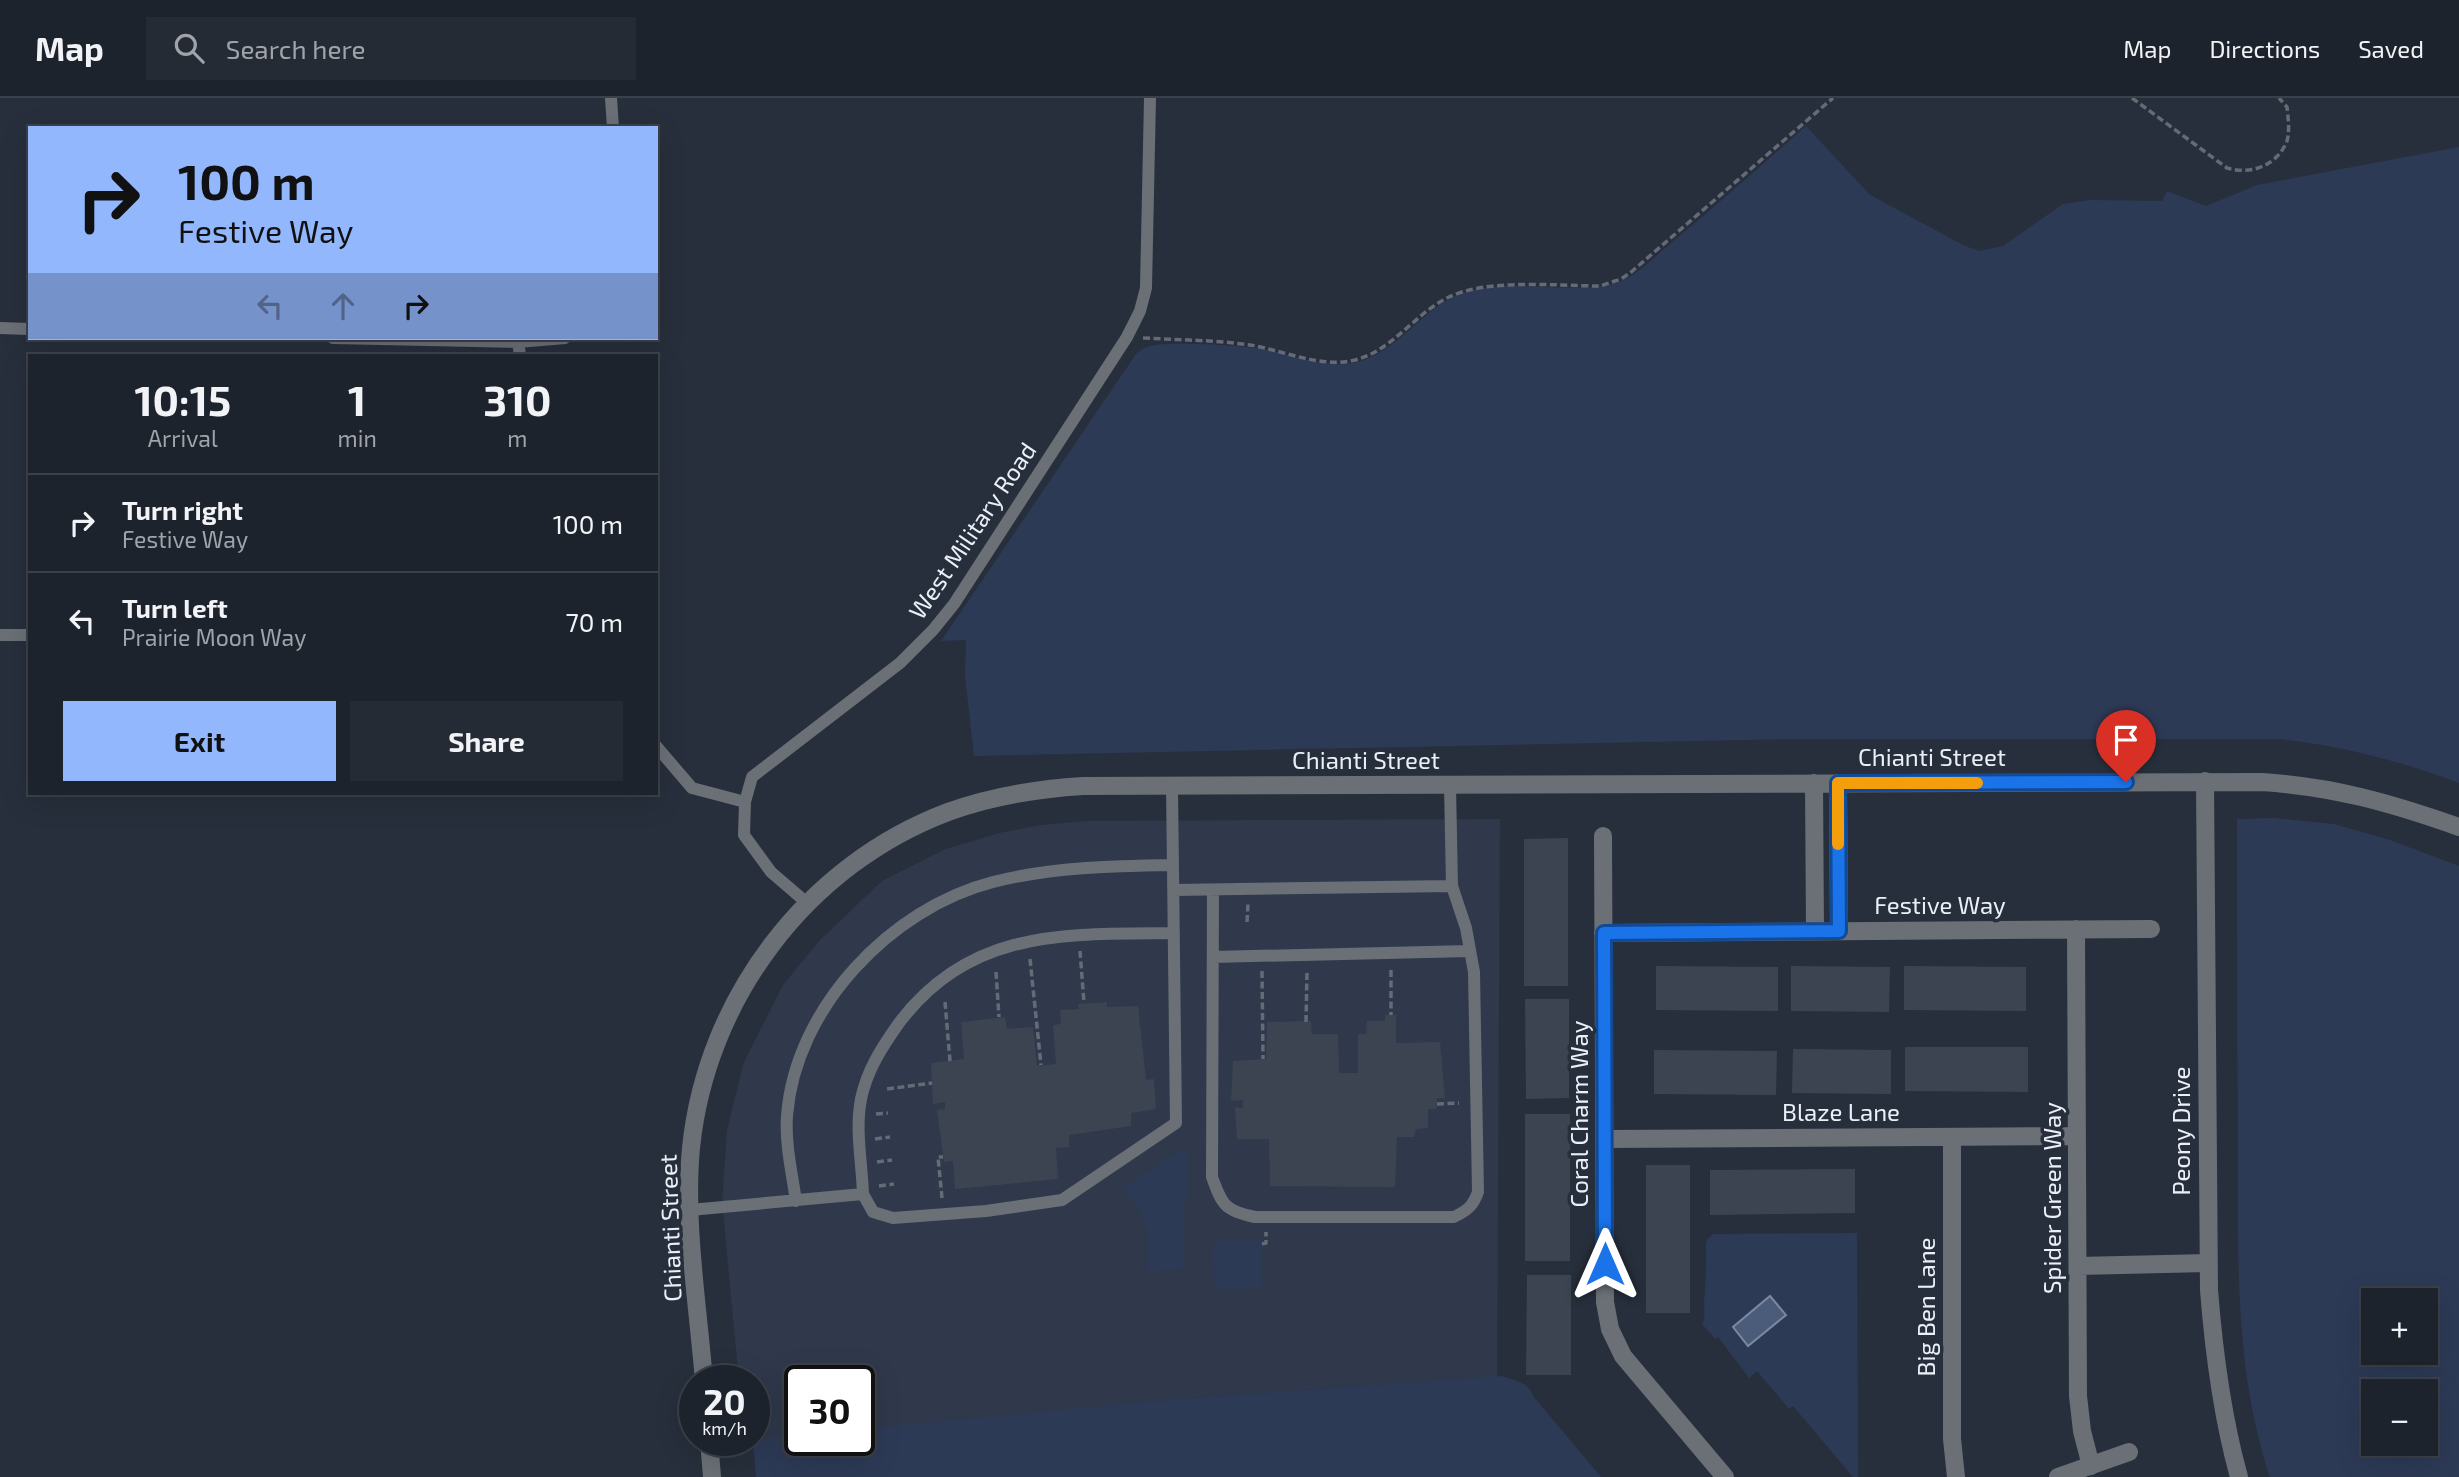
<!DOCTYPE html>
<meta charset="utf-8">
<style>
body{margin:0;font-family:"Exo 2",sans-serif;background:#252b35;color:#f1f3f6;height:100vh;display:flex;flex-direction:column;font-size:26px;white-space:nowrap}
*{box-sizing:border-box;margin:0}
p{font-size:23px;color:#a0a4aa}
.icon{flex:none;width:38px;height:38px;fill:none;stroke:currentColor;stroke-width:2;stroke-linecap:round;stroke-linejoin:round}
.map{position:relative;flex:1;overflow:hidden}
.side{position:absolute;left:28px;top:256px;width:630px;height:441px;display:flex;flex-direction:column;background:#1d232d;border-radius:0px;box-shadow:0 7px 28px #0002,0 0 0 2px #3b4049}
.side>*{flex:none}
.top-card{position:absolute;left:28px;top:28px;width:630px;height:214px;border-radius:0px;box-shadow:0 7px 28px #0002,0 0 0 2px #3b4049;background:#93b7fd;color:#111;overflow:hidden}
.buttons{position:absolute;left:2361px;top:1190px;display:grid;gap:14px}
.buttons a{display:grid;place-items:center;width:77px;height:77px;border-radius:0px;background:#1d232d;box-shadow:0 7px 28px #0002,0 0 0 2px #3b4049;font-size:35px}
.speed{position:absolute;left:679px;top:1267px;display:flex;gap:14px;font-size:35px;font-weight:700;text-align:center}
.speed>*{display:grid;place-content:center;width:91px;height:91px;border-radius:50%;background:#1d232d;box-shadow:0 7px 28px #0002,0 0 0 2px #3b4049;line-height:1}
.speed small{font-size:18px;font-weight:400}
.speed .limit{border:4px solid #111;border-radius:10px;background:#fff;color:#111}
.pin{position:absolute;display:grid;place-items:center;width:60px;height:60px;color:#fff;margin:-72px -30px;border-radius:50% 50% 50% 0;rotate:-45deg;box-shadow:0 0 7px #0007}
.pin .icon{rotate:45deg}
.me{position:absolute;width:77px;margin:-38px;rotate:0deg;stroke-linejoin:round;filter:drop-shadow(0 0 5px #0008)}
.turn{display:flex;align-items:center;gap:24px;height:147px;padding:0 35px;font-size:32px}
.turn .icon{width:91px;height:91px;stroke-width:2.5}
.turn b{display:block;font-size:49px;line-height:60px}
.lanes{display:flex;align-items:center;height:66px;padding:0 35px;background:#0003;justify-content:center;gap:35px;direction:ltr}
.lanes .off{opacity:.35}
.eta{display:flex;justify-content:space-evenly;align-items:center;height:119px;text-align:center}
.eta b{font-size:42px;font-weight:700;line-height:49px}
.button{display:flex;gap:14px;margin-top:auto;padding:14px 35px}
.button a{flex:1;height:80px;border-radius:0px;background:#93b7fd;color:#111;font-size:28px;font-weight:700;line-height:80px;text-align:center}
.button a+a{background:#252b35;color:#f1f3f6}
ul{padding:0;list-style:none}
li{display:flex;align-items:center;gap:21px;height:98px;padding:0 35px;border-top:2px solid #3b4049}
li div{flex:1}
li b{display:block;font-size:26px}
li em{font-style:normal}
header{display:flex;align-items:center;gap:42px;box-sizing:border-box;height:98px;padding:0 35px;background:#1d232d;border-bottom:2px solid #3b4049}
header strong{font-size:33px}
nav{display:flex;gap:38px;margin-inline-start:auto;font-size:24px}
.search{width:490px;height:63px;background:#252b35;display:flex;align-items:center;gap:18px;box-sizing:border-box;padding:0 24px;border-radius:0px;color:#a0a4aa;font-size:26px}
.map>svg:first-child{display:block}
</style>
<header>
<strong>Map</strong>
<div class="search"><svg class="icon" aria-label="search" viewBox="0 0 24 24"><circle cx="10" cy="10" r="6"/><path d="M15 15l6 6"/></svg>Search here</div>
<nav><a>Map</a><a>Directions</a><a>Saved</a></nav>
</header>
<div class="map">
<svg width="2459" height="1379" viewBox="0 0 2459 1379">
<rect width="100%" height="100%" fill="#272f3c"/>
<path fill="#2f394b" d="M1500,721L1497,1279L1200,1299L859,1333V1283H800V1339L744,1344V1342H754V1283H739L722,1103L727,1032L744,964L783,887L820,842L882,783L943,752L999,735L1041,727L1086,723Z"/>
<path fill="#2d3a55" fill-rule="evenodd" d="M1806,28L1870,97L1965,148L1980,153L2003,148L2063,106L2091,102L2162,103L2167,93L2206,108L2257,87L2459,49V685C2401,663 2342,648 2280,641H1789L974,658L965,578L966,542L941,543L1136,256C1140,253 1145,249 1150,248C1168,243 1235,247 1256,250C1285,254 1315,268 1344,266C1392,263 1415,216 1456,198C1499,178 1562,196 1609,187C1632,183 1652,161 1670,146C1716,108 1761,68 1806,28Z
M2273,720L2334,726L2390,742L2459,768V1379H2270C2234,1272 2238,1157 2238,1046C2237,938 2237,829 2237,721ZM2426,1202V1255H2373V1202ZM2426,1293V1346H2373V1293Z
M1188,1047V1100L1183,1105V1170L1148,1174L1147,1126L1123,1089Z
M1857,1135L1858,1379H1853L1793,1308L1789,1311L1757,1273L1749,1280L1718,1239L1715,1241L1702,1226C1706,1219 1704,1213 1704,1204C1706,1185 1706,1166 1706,1147L1707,1142L1713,1136Z
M1262,1142L1261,1190L1214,1191L1213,1143Z
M1502,1278C1513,1282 1530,1285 1533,1298L1601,1379H756L753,1342L754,1341L800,1337V1342H859V1331L1200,1299Z"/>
<path fill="#4b5b7a" stroke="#7b88a0" stroke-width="2" d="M1770,1198L1786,1217L1748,1248L1733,1229Z"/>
<path fill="#3c4452" d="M1568,740V888H1524V741Z
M1656,868L1778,869V913L1656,912Z
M1791,868L1890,869L1889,914L1791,913Z
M1904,868L2026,869V913L1904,912Z
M1525,901H1569V1000L1526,1001Z
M1107,904V909L1138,908L1146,982L1154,981L1156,1011L1131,1015V1028L1069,1037V1049L1056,1050L1058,1081L955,1091L953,1063L944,1064L937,1012L945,1011V1004L933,1006L931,965L964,961L961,924L1005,919L1007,931L1033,929L1037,968L1056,966L1053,927L1061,926L1060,912L1079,911L1078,906Z
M1385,917H1396V945L1440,944L1445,1000H1437L1436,1011H1428V1030L1416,1031L1414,1039H1397L1395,1089L1270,1088L1269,1041H1237L1235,1009L1243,1010V1002L1231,1003L1233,963L1266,961L1267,924L1311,923L1312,936H1338L1339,975H1358V936H1366L1367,923H1385Z
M1905,949H2028V994L1905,993Z
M1793,951L1891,952V996L1792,995Z
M1654,952L1777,953L1776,997L1654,996Z
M1525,1016H1570V1163H1525Z
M1646,1067H1690V1215H1646Z
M1855,1071V1115L1710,1117V1072Z
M1527,1177H1571V1277H1526Z"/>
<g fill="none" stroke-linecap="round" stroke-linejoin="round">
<path stroke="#646b77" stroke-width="3.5" stroke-dasharray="7 3.5" stroke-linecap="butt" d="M2132,0L2227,70C2251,77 2277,68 2287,43C2290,33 2288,19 2287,9L2279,0
M1143,240C1179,242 1215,242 1250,247C1281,252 1319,269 1350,263C1390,256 1412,218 1447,200C1485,180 1557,188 1600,188L1621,181L1630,175L1833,0
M1247,824L1248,806
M1080,853L1084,905
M1030,861L1041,967
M1391,872V917
M1262,873L1263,961
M996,874L999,919
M945,904L950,963
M1306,924L1307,873
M887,991L932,985
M1437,1006L1459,1005
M876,1016L888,1015
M875,1041L890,1039
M877,1064L892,1062
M879,1088L894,1086
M942,1100L938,1059H943
M1262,1146L1266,1145V1134"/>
<path stroke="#6b6f76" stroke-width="12" d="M611,0L613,30
M0,230L30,231
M333,240L518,244
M520,257L518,244L565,240
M0,537H30
M656,648L692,690L745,704
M1450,687L1452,788
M1174,792L1452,788L1466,830L1474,874L1478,1094C1473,1108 1468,1112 1454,1119H1255C1225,1113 1222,1107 1212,1079L1213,792
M807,805L771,774L744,737L745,704L752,679L900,565L933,532L954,506L1127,239L1140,213L1146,190L1150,0
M1213,859L1470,853
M863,1096C862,1065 855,1032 861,1001C867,972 882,949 899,925C971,830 1066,836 1174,835
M796,1103C792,1075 785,1046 787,1018C795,910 891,810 993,784C1052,769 1113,768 1173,767
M690,1112L863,1096L873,1114L893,1120L986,1113L1062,1102L1176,1025L1172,688"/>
<path stroke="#6b6f76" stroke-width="18" d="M2205,683L2209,1192C2214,1256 2222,1318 2239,1379
M1814,685L1815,833
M1838,685L1839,833
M1603,738L1605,1204L1610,1231L1623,1258L1725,1379
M2076,831L2078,1298L2082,1333L2091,1368
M1603,835L2151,831
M1952,1039V1341L1956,1379
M1605,1041L2077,1038
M2078,1168L2208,1165
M704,1283C698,1208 684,1124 691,1050C706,901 807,767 948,714C992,698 1036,691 1083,688L2262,684C2335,689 2391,705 2459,729
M709,1342L712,1379
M2058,1379L2129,1354"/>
</g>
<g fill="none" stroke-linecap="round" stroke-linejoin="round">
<defs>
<path id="route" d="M1605,1166L1604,835L1839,833L1838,685L2126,684"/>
</defs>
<use href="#route" stroke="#114b97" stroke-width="18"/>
<use href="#route" stroke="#1a73e8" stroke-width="12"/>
<path stroke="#f59e0b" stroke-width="12" d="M1838,746V685H1977"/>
</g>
<g text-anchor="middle" stroke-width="7" stroke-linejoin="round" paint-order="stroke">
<g font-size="24" fill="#ebf0f8" stroke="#272f3c">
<text transform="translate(973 433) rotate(-56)" y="8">West Military Road</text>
<text x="1932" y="668">Chianti Street</text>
<text x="1366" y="671">Chianti Street</text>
<text x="1940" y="816">Festive Way</text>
<text x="1841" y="1023">Blaze Lane</text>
<text transform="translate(1580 1016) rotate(-90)" y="8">Coral Charm Way</text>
<text transform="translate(2182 1033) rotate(-90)" y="8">Peony Drive</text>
<text transform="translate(2053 1100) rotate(-90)" y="8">Spider Green Way</text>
<text transform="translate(671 1130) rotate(-92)" y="8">Chianti Street</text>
<text transform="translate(1927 1209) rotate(-90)" y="8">Big Ben Lane</text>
</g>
</g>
</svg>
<div class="buttons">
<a>+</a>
<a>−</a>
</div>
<div class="speed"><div>20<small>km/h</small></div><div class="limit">30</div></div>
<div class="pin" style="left:2126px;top:684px;background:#d93025"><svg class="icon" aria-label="arrive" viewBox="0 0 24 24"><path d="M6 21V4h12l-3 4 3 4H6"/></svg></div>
<svg class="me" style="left:1605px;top:1166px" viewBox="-20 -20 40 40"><path d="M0-17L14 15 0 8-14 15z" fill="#1a73e8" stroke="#fff" stroke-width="4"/></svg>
<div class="top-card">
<div class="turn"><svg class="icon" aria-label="right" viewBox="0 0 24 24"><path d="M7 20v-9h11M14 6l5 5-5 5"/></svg><div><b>100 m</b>Festive Way</div></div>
<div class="lanes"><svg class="icon off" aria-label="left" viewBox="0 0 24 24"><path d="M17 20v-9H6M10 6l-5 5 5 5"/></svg><svg class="icon off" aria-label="ahead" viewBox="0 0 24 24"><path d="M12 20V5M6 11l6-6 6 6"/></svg><svg class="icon" aria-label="right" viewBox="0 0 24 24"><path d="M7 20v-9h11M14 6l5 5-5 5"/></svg></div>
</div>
<section class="side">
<div class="eta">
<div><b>10:15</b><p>Arrival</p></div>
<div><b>1</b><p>min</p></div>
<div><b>310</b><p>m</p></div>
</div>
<ul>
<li><svg class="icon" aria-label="right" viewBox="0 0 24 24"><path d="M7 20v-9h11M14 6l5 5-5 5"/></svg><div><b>Turn right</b><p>Festive Way</p></div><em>100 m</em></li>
<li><svg class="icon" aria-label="left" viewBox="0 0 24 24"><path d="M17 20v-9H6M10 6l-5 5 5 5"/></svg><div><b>Turn left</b><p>Prairie Moon Way</p></div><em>70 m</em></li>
</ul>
<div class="button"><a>Exit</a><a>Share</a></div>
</section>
</div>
